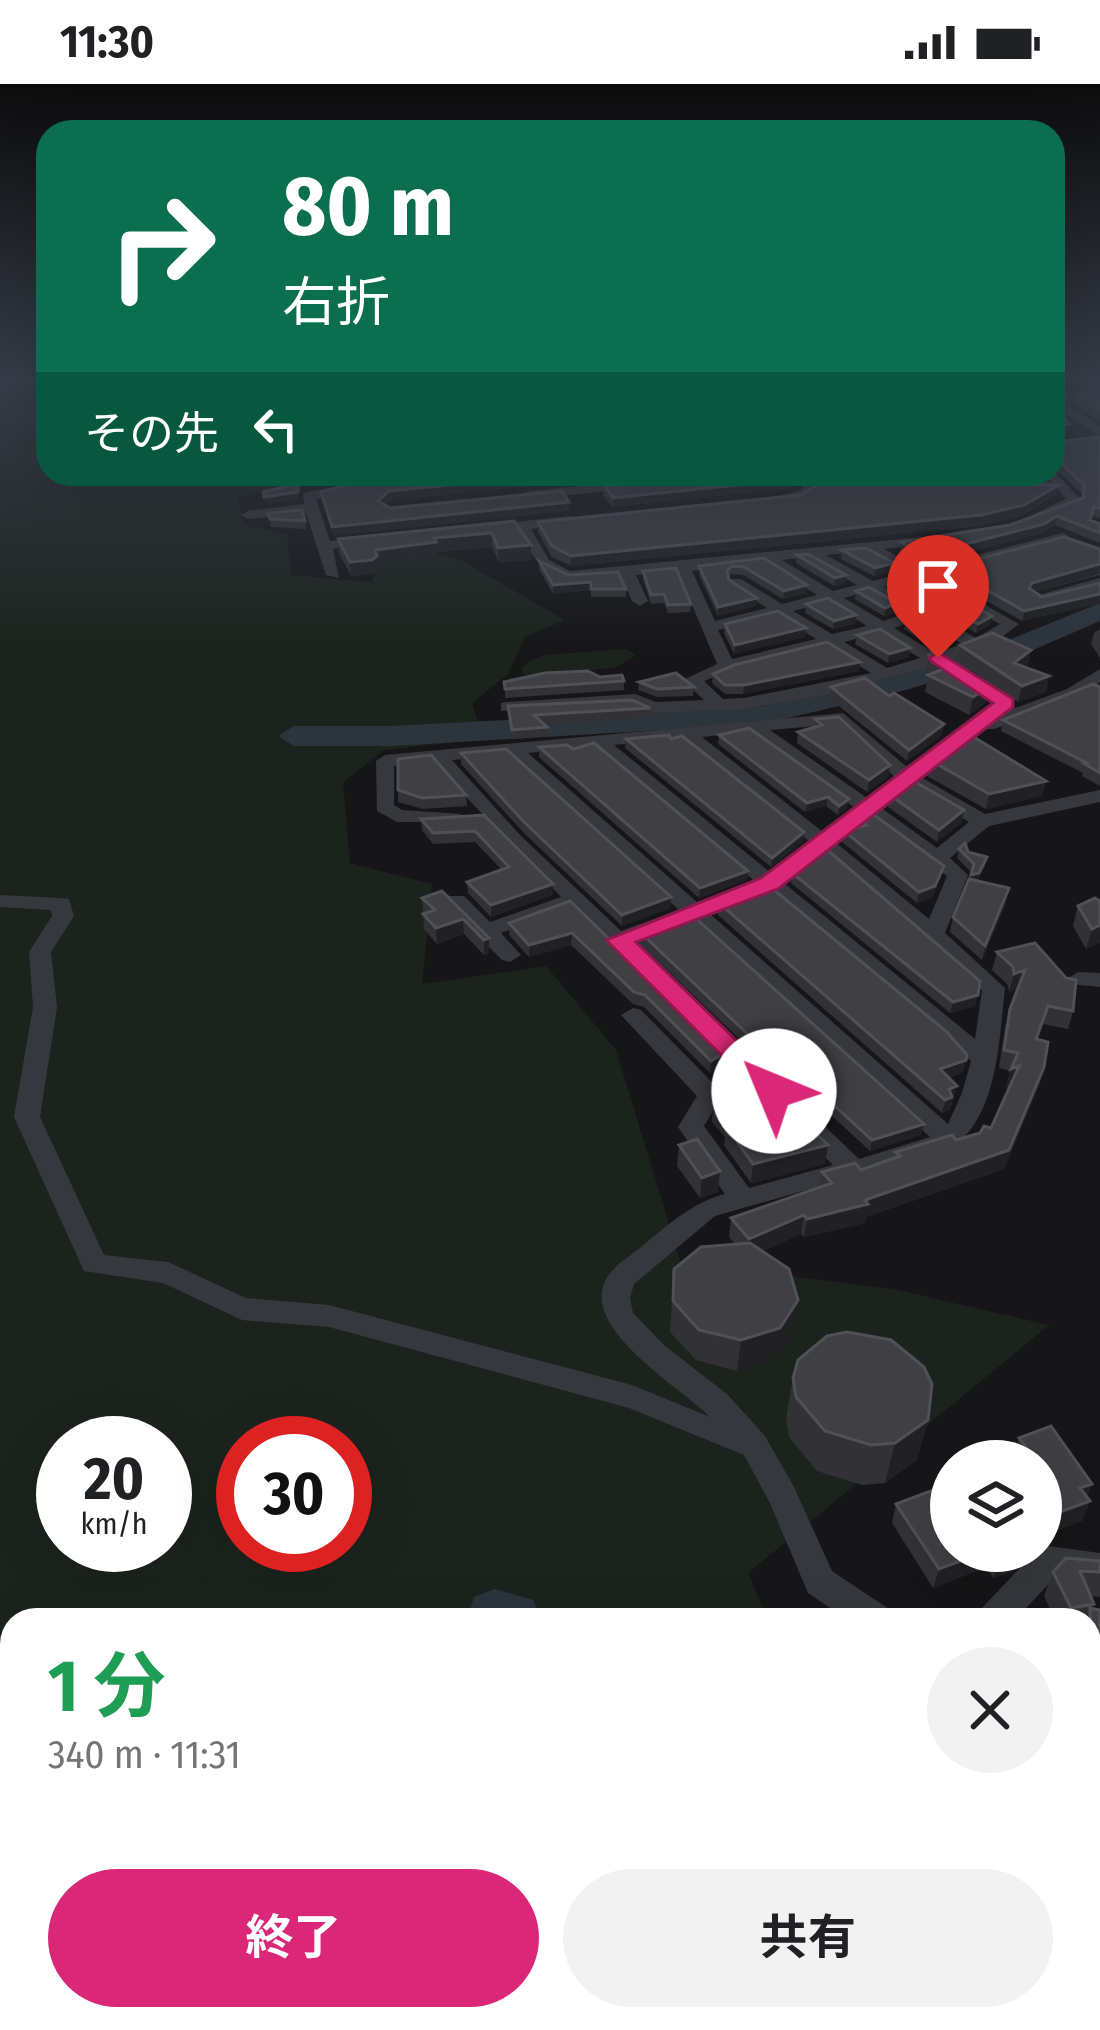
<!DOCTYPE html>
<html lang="ja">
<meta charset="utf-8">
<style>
body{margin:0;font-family:"Fira Sans Condensed","Noto Sans JP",sans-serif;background:#f2f2f2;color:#202124;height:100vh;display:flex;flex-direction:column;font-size:45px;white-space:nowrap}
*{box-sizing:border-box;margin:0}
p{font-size:39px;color:#757577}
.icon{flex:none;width:66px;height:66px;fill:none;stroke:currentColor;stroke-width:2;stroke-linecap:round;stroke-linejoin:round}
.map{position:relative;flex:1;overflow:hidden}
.side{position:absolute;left:0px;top:1524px;width:1101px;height:423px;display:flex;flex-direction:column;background:#fff;border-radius:36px 36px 0 0;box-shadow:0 12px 48px #0002}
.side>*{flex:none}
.hud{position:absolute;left:36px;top:36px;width:1029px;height:366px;border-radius:36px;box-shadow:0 12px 48px #0002;background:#0b6e4f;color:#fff;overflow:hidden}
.fabs{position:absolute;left:930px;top:1356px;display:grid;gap:24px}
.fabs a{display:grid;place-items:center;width:132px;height:132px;border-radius:50%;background:#fff;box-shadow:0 12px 48px #0002;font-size:60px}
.speed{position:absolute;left:36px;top:1332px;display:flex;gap:24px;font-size:60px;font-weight:700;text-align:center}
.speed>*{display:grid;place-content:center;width:156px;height:156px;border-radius:50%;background:#fff;box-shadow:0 12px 48px #0002;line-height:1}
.speed small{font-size:30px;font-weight:400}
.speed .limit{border:18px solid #d22;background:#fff;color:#111}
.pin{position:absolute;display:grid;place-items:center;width:102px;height:102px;color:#fff;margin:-123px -51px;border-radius:50% 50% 50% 0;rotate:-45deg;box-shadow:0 0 12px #0007}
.pin .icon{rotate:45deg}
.me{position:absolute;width:132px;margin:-66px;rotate:315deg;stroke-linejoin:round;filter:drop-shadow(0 0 9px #0008)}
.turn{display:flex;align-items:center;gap:42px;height:252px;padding:0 48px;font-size:54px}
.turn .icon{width:156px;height:156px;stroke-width:2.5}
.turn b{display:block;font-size:84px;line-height:102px}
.then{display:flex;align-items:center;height:114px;padding:0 48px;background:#0003;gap:24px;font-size:45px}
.round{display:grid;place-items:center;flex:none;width:126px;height:126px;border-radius:63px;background:#f2f2f2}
.summary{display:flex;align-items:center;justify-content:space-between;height:204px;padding:0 48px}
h1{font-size:72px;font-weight:700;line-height:90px;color:#1e9e55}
.primary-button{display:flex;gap:24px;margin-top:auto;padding:24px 48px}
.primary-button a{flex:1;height:138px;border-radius:72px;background:#db2777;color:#fff;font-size:48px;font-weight:700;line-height:138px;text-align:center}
.primary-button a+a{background:#f2f2f2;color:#202124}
.status{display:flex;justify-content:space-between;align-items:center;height:84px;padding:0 60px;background:#fff;direction:ltr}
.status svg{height:33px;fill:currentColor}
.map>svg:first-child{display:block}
</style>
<div class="status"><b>11:30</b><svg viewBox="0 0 49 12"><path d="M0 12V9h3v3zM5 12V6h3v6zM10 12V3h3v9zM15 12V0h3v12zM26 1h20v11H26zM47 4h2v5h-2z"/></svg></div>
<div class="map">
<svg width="1100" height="1946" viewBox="0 0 1100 1946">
<rect width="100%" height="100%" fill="#161618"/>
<path fill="#1c231d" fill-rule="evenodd" d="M0,298H48V390H282L288,400L238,413L244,441L287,451L291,491L372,498L380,478L440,470L462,477L565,536L525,553L508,590L472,619L483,655L384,666L343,698L350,779L432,800L422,900L546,882L616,966L681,1179L893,1205L1049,1241L748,1489L768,1536H12V1935H1089V1684L1100,1686V1946H0ZM63,1359H165V1461H63ZM243,1359H345V1461H243Z
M626,565L636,571L615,584L524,591L521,583L542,571Z"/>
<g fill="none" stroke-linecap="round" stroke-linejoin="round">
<path fill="#2c353c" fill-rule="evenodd" d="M1100,519V537L1026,569L906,606L763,640L393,662H294L278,652L294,642H393L763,622L887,593L1006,557Z
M495,1505L533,1516L542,1536H467L474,1513Z
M1089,1677L1100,1679V1745L1089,1741Z"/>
<path fill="#37383d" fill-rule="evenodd" d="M1100,302V310L1061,317L1100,342V352L1053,322V311Z
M1053,386L1081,416L1037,438L1032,437V431L1066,415L1059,406H814L811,412L779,418L772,414L801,406L808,390H822L818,398H1052L1046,390H1053Z
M385,393L390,394V400L316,415L330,457L368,453L375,457L333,465L339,494L326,491L306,429L248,435L241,431L248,427L304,420L303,409Z
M632,397L639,401L637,404L529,415L522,411L529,407Z
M571,432L578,436L576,439L531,445L549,476L570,487L944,451L946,454L939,458L884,465L921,485L1063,449L1070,453L932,491L1019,540L998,556L947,576L1011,615L1014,619L1002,629L1067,605L1100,585V598L1079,613L994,645H982L919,692L985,730L1100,706V718L989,742L950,774L968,791L945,849L1005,904C999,955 998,1043 944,1067L715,1132L634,1200L630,1214L633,1229L665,1262L727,1310L765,1352L794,1403L832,1487L889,1525L894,1536H848L808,1509L770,1419L744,1371L629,1324L329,1243L242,1236L163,1199L84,1187L14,1033L33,923L29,868L52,832L51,826L0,823V811L61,814L69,815L74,832L51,868L57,923L40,1033L104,1171L168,1178L246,1214L329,1221L632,1301L710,1333C681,1303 567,1238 612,1187C619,1178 632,1171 641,1163C668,1141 691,1119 725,1110L678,1043L697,1012L621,931L633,924L641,926L711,997L732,981L571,824L501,849L521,871L510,878L502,876L448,822L445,817L448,812H464L490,838L561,813L433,678L394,682V721L402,726L461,730V738H397L377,727L376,677L385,671L843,629L907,683L993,619L932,582L824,611L744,625L653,629L632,620L501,627V619L507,618L635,610L656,618L704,616L683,596L717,580L678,488L636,491L648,517L640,522L632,517L621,492C560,497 549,503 517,446L486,449L479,445L486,441ZM866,467L905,489L873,497L826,471ZM808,473L857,501L833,507L782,476ZM764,478L817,511L782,520L741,495H731V501L767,524L715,537L692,487ZM917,495L950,513L921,524L884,503ZM868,507L907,529L883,537L844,514ZM828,518L867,542L832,550L793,527ZM962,520L1000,540L976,554L933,530ZM778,531L816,555L732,575L718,546ZM919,535L962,560L935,569L894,544ZM879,549L920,574L887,584L844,558ZM827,562L871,589L744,614L723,615L704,597L732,586ZM839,640L895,693L867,714L770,646ZM749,648L855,724L823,748L702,653ZM681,655L810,758L771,789L614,661ZM594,663L756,798L698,819L528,669ZM508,671L679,826L621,847L521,752L452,676ZM907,702L969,738L937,764L880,723ZM868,733L947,792L929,835L835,758ZM823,768L982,906L975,955L784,799ZM768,808L971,977L962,1009L948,1040L709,829ZM691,836L930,1053L859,1075L632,858ZM746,995L833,1081L749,1104L704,1042L719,1017Z
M1100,494V504L1039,518L1031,513Z
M1078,888L1100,889V903L1070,900L1067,895Z
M1048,1462L1100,1469V1499L1055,1493L1015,1536H976L981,1525L1036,1467Z
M12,1724V1763L0,1768V1729Z
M760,1935H809L814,1946H765Z"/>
</g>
<path fill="#323236" d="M1100,307V337L1072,319L1074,310Z
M1100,353V434L1092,432L1091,436L1100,440V459L1055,441L1042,449L922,480L900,468L901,458L1010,441L1082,414V410L1053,382L1055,358Z
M825,390H1044L1043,394H825Z
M604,402L793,404L613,423L603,412Z
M1057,410L1022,431L979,442L571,482L552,473L538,448V438Z
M268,429L305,437L306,445L271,443Z
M514,437L531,461V476L499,478L492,463L436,468L437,472L378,480V486L373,490L351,492L339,469L338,455Z
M1100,465V491L1034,508L1022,537L944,493L946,483Z
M842,466L893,487L874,492L841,475Z
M797,471L845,499L834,502L796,479Z
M764,474L806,509L783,515L743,491L731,490L729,493V496L756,522L718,532L699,491V482Z
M539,477L569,491L626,505V513H591V506L553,510L539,485Z
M643,487L691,520L690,528L668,529L664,519L651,520L643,495Z
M897,496L939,512L921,519L896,505Z
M856,507L897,519L896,528L884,532L855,515Z
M806,520L856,531L855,540L833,545L805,529Z
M945,522L991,540L976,549L944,531Z
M906,536L951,559L936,564L904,545Z
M725,540L806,544L805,553L734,570L724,549Z
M1100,545V574L1091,560L1094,549Z
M857,551L910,564L909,573L888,579L855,560Z
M960,561L1031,566L1026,583L1049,592L1046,608L1018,618L957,577Z
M929,571L989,602L985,619L969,631L925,608L929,590L926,588Z
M860,578L859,587L743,610H725L712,599L713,590Z
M600,593L624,597V606L505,614V605Z
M639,598L694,603L693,612L657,613L638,606Z
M831,603L942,651L907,677L829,614Z
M1100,603V702L1082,692L1083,689L1001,647L1003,636Z
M508,622L650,624V633L544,640L547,643V652L512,655Z
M815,635L890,681L888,693L867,708L797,659L798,648L814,644Z
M719,651L847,724L838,731L826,722L805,728L718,660Z
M626,655H671L804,748L803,758L771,783L625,664Z
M539,663L748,787L747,796L699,814L539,673Z
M461,669L671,813L670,824L622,842L524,749L461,680Z
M930,676L1046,697L1042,712L986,725L927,692Z
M398,706L466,711L467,722L423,725L398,718Z
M890,711L964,726L961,739L937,758L888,723Z
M484,731L553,800V811L491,833L468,809L467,798L502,786L475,758L433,760L422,746L421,735Z
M860,735L944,782L933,813L917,819L842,758L844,747L858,743Z
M959,765L968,768L985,782L977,797L1006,819L982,876L950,848L953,833L972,789L957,774Z
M792,789L975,922L950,929L791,799Z
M442,807L489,854V870L484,871L464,850L437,860L424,845L422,814Z
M570,817L725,981L710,989L644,923L633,920L571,861L529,873L509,851V839Z
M1100,817V858L1086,865L1073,842L1078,822Z
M719,819L967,971L963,988L949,994L957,1002L950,1026L942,1029L718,831Z
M641,849L921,1051L870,1067L780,984L775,989L640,860Z
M997,868L1073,927L1068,945L1043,940L1038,955L1039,1002L1004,1085L866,1133L865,1139L804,1153L801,1150L762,1167L793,1247L776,1275L737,1287L696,1276L670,1248L674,1185L735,1160L729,1153L731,1134L819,1104L822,1088L861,1086L894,1074L895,1068L956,1056L991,1044L1010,1002L1006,1004L1010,987L999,984L1005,943L1018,905L1009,908L1008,901L992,886Z
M713,1019L825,1080L751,1099L724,1061L725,1053L712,1038Z
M679,1061L718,1108L700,1114L677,1082Z
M793,1294L928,1336L917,1376L885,1399L862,1401L817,1387L789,1353L786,1334Z
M1019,1354L1092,1400L1087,1413L1090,1417L1082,1437L1052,1448L1041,1433V1377H1014L1012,1374Z
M940,1396L1025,1467L1022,1475L1009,1489L993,1494L989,1487H976L933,1504L892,1439L896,1420L937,1405Z
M1100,1477V1513L1091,1512L1094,1520L1092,1524L1100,1526V1668H1094L1089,1646V1536H1055L1044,1512L1053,1488Z
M837,1935H989L996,1946H853Z"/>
<path fill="#212124" d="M1054,298H1098L1053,305Z
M1070,340L1068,348L1053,350V342Z
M331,390H390L314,402L313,393Z
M560,390H646L390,417L379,427L378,417L389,407Z
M798,390H804L793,404L613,423V414Z
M1059,401L1057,410L1022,431L979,442L571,482V472Z
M298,408L299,416L265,420L264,413Z
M569,418V427L333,452L332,443Z
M1057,432L1055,441L1042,449L922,480L923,471Z
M492,449V463L436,468L437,472L378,480V486L373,490L351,492L350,478L375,466L434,454Z
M531,461V476L499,478L498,464Z
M894,479L893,487L874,492L875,484Z
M1100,480L1099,490L1030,509L1029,504L1032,499Z
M846,491L845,499L834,502L835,494Z
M591,498V506L553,510V501Z
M807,501L806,509L783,515L784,507Z
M941,504L939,512L921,519L923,511Z
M1100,510V520L1022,537L1024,527Z
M757,514L756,522L718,532V523Z
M897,519L896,528L884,532L885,524Z
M856,531L855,540L833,545L834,537Z
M992,532L991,540L976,549L978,540Z
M806,544L805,553L734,570L735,561Z
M953,550L951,559L936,564L937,555Z
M910,564L909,573L888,579L889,570Z
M1031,566L1028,582L1011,594L1014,579Z
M860,578L859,587L743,610L744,601Z
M1049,592L1046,608L1018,618L1022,602Z
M989,602L985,619L969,631L973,613Z
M944,640L942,651L907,677L909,666Z
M890,681L888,693L867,708L869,696Z
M1046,697L1042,712L986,725L989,710Z
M828,713L826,722L805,728L807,719Z
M849,715L847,724L838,731L839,722Z
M964,726L961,739L937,758L939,746Z
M804,748L803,758L771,783L772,774Z
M987,773L985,782L977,798L969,801L971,791Z
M944,782L933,813L917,819L919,808Z
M748,787L747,796L699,814L700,804Z
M553,800V811L491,833V821Z
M1009,804L1006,819L982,876L985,862Z
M671,813L670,824L622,842V831Z
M463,835L464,850L437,860L436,844Z
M1100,841V858L1086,865L1092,845Z
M572,849L571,861L529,873V861Z
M489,854V870L484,871V856Z
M1025,886L1020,904L1009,908L1014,890Z
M978,911L975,922L950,929L953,918Z
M726,968L725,981L710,989L711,977Z
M966,976L963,988L938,998L940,985Z
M1019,982L1014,1000L1006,1004L1011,985Z
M1044,983L1039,1002L1004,1085L866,1133L865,1139L804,1153L807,1135L1009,1066Z
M957,1002L950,1026L942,1029L949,1005Z
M924,1040L921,1051L870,1067L872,1056Z
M828,1061L825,1080L751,1099L753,1080Z
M720,1087L718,1108L700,1114L702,1094Z
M804,1131L801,1150L746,1174L749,1155Z
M798,1216L793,1247L776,1275L737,1287L741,1256Z
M928,1336L917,1376L885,1399L895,1359Z
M1092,1400L1084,1419L1090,1417L1082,1437L1052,1448L1060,1428L1080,1404Z
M1019,1467H1025L1022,1475L1009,1489L993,1494L999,1475Z
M982,1469L976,1487L933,1504L939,1485Z"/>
<path fill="#3f3f44" stroke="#4f5156" stroke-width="3" d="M1100,307V327L1074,310Z
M1053,325L1070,340L1053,342Z
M1100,353V424L1094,423L1090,436L1100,440V449L1057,432L1044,440L923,471L901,458L1010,441L1083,414L1084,401L1055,373L1053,374V356L1055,358Z
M454,390H560L389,407L378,417L390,424L562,407L569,418L332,443L321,408L359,398Z
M727,390H798L794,395L613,414L604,402Z
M298,400V408L264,413L263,408Z
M818,401H1059L1024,421L981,431L571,472L552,462L538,438L800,411Z
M302,426L305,437L270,435L268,429Z
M514,437L531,461L498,464L492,449L434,454L436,458L375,466L377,472L372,476L350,478L338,455Z
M1064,453L1100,465V480L1032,499L1029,504L1042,513L1100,499V510L1024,527L946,483Z
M866,464L894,479L875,484L842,466Z
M808,470L846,491L835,494L797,471Z
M764,474L807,501L784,507L744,483L732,482L727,487L729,496L757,514L718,523L699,482Z
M539,477L569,491L618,488L626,505H591V498L553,501Z
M676,484L691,520L668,521L664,510L651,511L643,487Z
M918,491L941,504L923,511L897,496Z
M869,503L897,519L885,524L856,507Z
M828,514L856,531L834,537L806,520Z
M963,516L992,532L978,540L945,522Z
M778,527L806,544L735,561L725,540Z
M920,531L953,550L937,555L906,536Z
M880,545L910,564L889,570L857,551Z
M992,549L1031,566L1014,579L1049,592L1022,602L960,561Z
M827,558L860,578L744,601H725L713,590L734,581Z
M934,569L989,602L973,613L928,591L949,583L929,571Z
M588,587L600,593L622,591L624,597L505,605L504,598L545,589Z
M676,589L694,603L657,605L639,598Z
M865,594L889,612L894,609L944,640L909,666L831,603Z
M1093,600L1100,603V689L1085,680H1089L1003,636Z
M632,616L650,624L534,631L547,643L512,646L508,622Z
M839,633L890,681L869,696L798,648L822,641L815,635Z
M749,644L849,715L839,722L828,713L807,719L719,651Z
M967,649L1046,697L989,710L930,676Z
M669,651L671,655L682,652L804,748L772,774L626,655Z
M594,659L748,787L700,804L539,663L567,661L573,665Z
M506,665L671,813L622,831L524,738L461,669Z
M431,671L466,711L422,714L398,706V675Z
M910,695L964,726L939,746L890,711Z
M870,728L944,782L935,802L919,808L844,747L867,741L860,735Z
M484,731L553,800L491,821L467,798L509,783L475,747L433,749L421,735Z
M965,759L968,768L987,773L979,789L971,791L974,780L959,765Z
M824,763L980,897L978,911L953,918L792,789Z
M969,795L1009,804L985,862L953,833Z
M768,801L947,948L967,971L966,976L940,985L957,1002L949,1005L952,1013L945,1016L719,819Z
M442,807L489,854L484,856L463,835L436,844L423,830L435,826L422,814Z
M1095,814L1100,817V841L1092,845L1078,822Z
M570,817L726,968L711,977L645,911L634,908L572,849L529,861L509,839Z
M691,830L924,1040L872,1056L781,973L777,978L641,849Z
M1035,859L1066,894L1076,896L1073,927L1048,922L1036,955L1048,958L1044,983L1009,1066L865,1116L868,1120L807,1135L804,1131L749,1155L731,1134L832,1099L822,1088L855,1079L861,1086L900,1072L895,1068L952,1051L956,1056L980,1049L984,1042L991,1044L1019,982L1011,985L1018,969L1004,966L1010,925L1025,886L1014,890L1013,883L997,868Z
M761,995L828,1061L753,1080L726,1042L732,1040L713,1019L718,1011Z
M697,1055L720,1087L702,1094L679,1061Z
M750,1159L789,1185L798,1216L780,1244L741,1256L699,1246L673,1217L674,1185L701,1163Z
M847,1248L891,1256L924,1283L932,1300L928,1336L895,1359L871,1361L825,1347L796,1313L793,1294L798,1276L827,1252Z
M1051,1342L1092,1400L1080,1404L1090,1417L1060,1428L1042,1404L1051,1400L1041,1383V1377H1036L1019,1354Z
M951,1392V1467H1019L1016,1470L999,1475L996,1468L982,1469L939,1485L896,1420L944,1402L940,1396Z
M1066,1474L1100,1477V1488L1080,1487L1094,1520L1071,1524L1053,1488Z
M1090,1524L1100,1526V1623L1092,1588Z
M836,1529L859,1536H834Z
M866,1935H989L995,1936L996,1946H879V1944Z"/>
<linearGradient id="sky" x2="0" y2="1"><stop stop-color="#0c0c0d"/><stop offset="0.52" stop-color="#363c48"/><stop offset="1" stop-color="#363c48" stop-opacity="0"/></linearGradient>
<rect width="1100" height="570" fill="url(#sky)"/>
<path fill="#db2777" stroke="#8e194d" stroke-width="3" d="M938,568L1013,615V623L778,805L636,858L788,1007L774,1017L764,1014L606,856L761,794L993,619L932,578L929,574Z"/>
</svg>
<div class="fabs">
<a><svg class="icon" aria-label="layers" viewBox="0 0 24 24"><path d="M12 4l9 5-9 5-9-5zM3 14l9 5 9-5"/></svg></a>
</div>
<div class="speed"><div>20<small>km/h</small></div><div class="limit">30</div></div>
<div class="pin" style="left:938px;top:574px;background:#d93025"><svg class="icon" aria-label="arrive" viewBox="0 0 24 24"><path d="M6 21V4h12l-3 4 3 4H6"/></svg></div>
<svg class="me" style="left:774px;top:1007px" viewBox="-20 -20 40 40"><circle r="19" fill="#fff"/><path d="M0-13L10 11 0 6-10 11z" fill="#db2777"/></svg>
<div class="hud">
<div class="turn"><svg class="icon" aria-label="right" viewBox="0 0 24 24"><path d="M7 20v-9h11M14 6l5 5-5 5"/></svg><div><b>80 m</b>右折</div></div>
<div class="then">その先<svg class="icon" aria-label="left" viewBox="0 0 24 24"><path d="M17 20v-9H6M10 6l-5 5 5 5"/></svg></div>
</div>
<section class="side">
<div class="summary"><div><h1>1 分</h1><p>340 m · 11:31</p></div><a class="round"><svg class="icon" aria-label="close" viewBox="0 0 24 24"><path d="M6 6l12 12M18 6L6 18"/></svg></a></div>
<div class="primary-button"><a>終了</a><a>共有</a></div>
</section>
</div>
